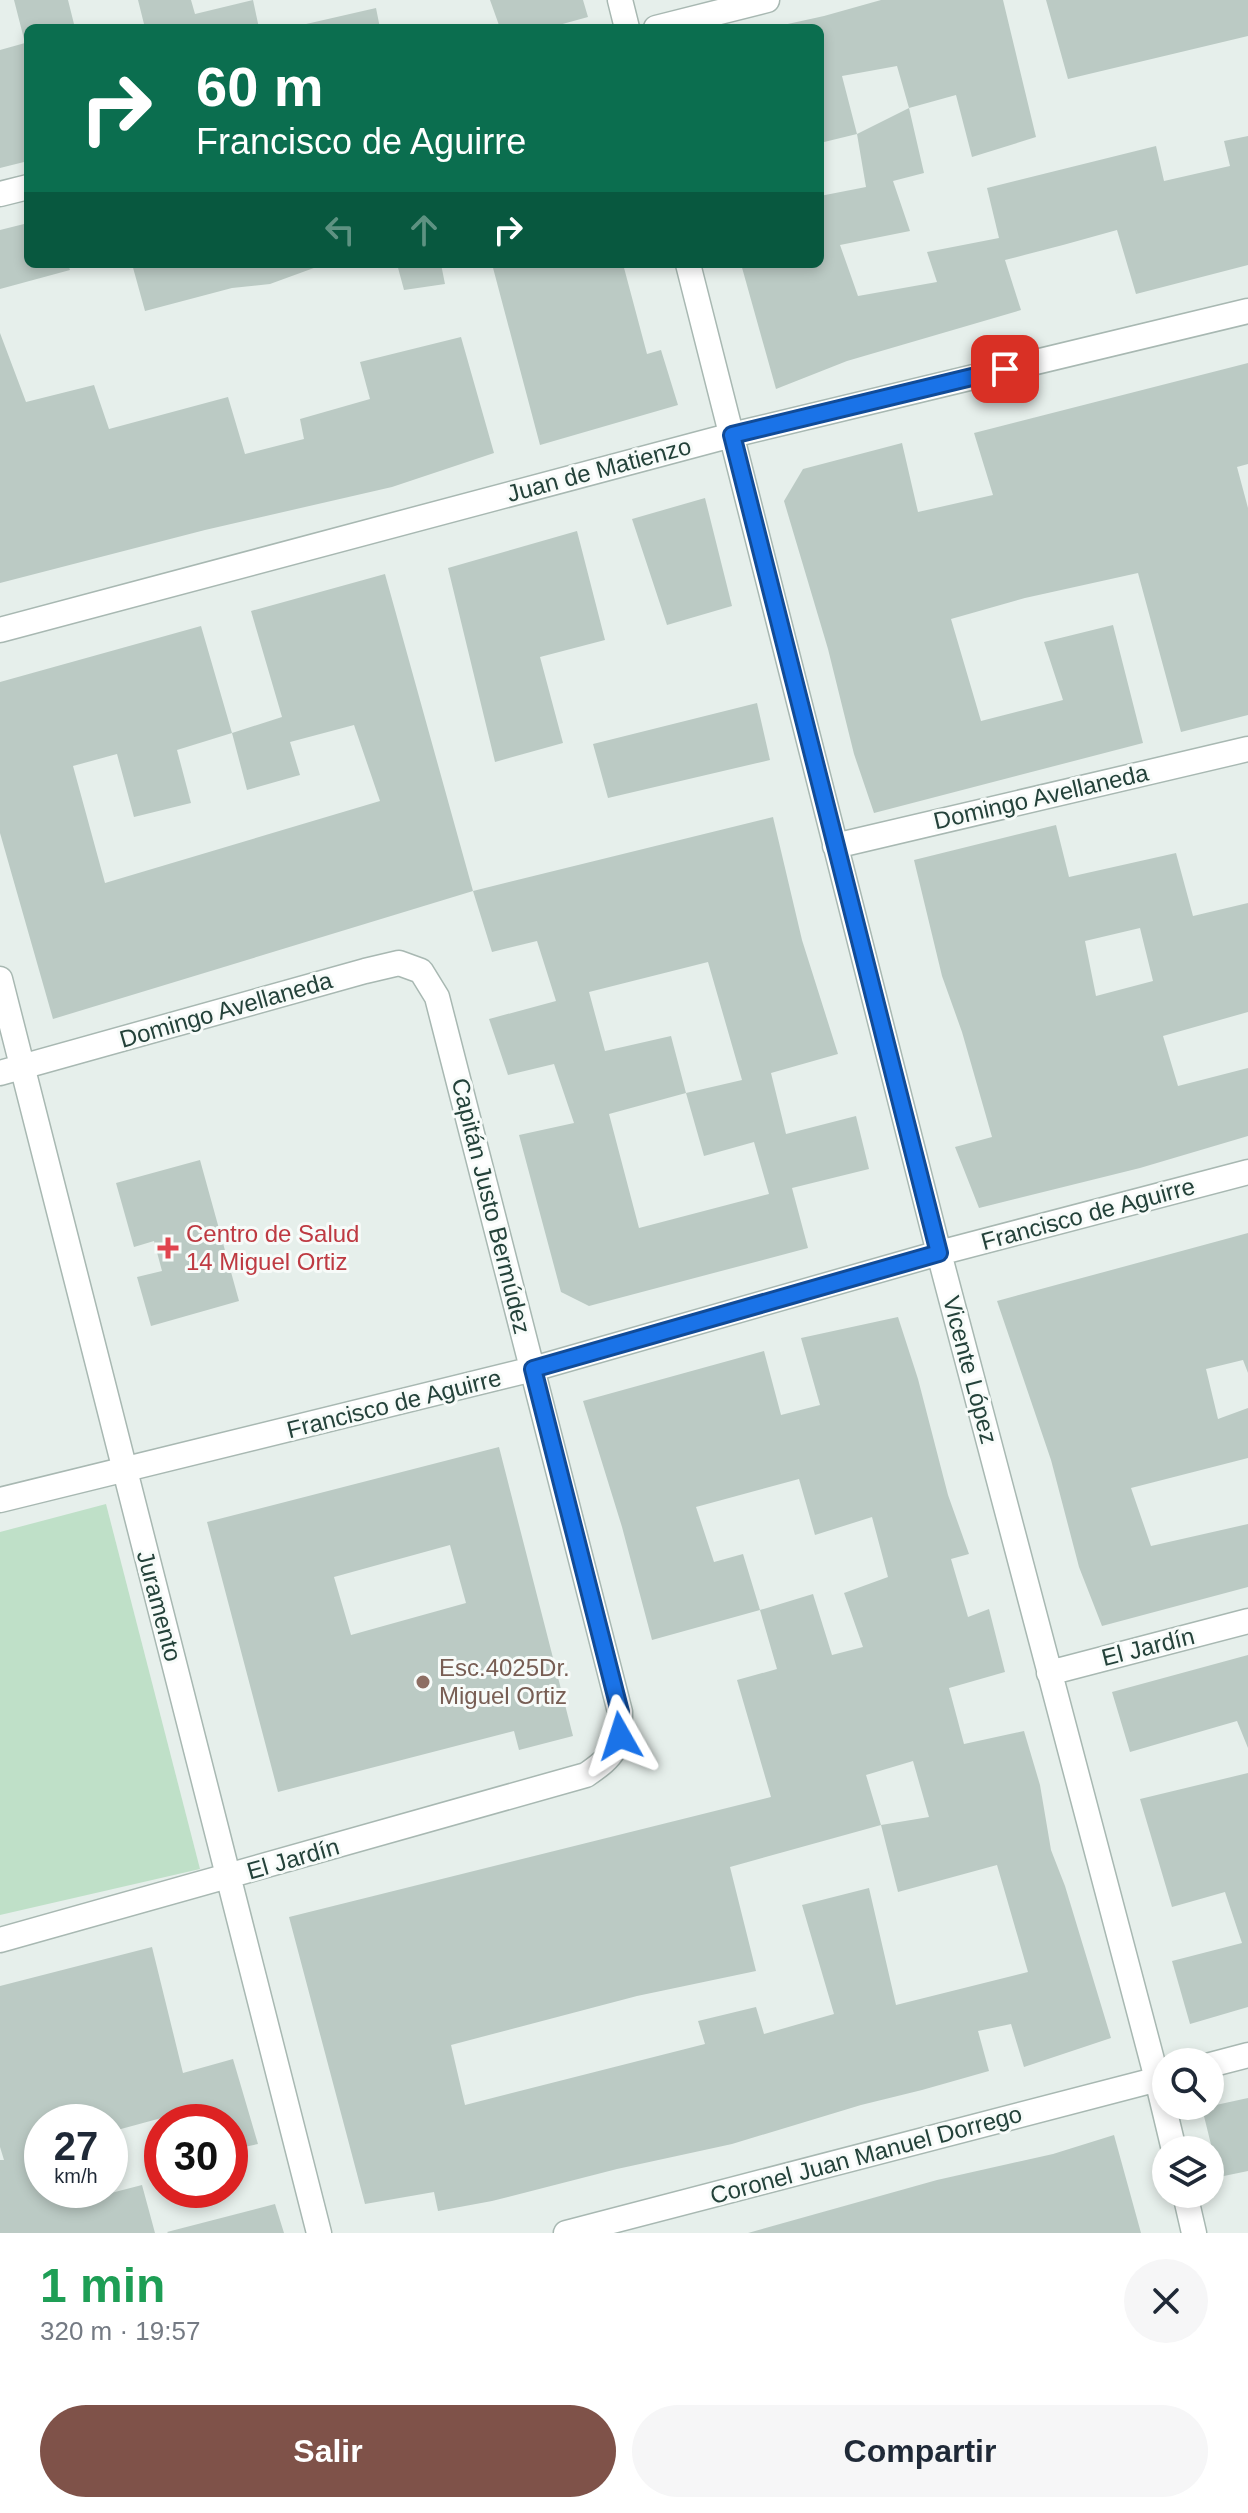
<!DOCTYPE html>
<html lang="es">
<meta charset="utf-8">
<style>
body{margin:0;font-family:Helvetica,sans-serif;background:#f6f6f7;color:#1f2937;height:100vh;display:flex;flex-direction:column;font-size:30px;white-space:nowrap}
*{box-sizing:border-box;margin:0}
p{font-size:26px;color:#747a83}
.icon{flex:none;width:44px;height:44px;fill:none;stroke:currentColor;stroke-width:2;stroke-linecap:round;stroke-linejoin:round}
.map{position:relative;height:2233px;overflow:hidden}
.drawer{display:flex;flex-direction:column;background:#fff;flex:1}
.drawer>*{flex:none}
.banner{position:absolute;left:24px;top:24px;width:800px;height:244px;border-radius:12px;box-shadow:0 4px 12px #0003;background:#0b6e4f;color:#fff;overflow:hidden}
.tools{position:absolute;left:1152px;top:2048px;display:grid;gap:16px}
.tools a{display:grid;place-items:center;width:72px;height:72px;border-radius:50%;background:#fff;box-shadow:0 4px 12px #0003;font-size:40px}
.speed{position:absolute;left:24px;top:2104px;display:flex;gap:16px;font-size:40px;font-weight:700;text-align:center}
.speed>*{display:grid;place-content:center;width:104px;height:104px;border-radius:50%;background:#fff;box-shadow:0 4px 12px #0003;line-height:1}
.speed small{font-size:20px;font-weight:400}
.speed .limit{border:12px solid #d22;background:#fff;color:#111}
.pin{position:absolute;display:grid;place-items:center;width:68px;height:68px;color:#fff;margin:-34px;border-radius:16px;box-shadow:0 4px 12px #0006}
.me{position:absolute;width:88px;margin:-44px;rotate:354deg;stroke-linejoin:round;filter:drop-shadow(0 0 6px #0008)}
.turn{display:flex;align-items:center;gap:28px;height:168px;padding:0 40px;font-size:36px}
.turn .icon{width:104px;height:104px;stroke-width:2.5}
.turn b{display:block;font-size:56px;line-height:68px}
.lanes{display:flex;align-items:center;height:76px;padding:0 40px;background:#0003;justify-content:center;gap:40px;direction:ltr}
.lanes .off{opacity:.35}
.round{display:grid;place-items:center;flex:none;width:84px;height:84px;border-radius:42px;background:#f6f6f7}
.overview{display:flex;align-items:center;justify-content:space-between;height:136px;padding:0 40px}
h1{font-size:48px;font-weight:600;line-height:60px;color:#1e9e55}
.action{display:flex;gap:16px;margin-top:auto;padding:16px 40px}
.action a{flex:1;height:92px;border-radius:48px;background:#7f5249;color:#fff;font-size:32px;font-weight:600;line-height:92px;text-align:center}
.action a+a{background:#f6f6f7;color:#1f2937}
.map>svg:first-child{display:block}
</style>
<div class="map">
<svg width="1248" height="2233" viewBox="0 0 1248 2233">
<rect width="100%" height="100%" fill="#e6efeb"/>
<path fill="#bfe0c8" d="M106,1504L200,1869L0,1915V1532Z"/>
<path fill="#bbcac4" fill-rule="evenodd" d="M14,0H68L75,28H28V161L0,168V50L25,43Z
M138,0H191L195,14L253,0L259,28H145Z
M490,0H583L588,17L548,28H500Z
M881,0H1003L1036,137L972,157L956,95L909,108L924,173L893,181L910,231L840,245L858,296L937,282L927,252L999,238L987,188L1156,146L1164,181L1230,166L1224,141L1248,136V265L1136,294L1117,230L1063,245L1005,260L1021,310L847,361L776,389L741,264H820V196L866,187L857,134L909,108L897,66L842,76L857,134L820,143V28L774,27L824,16Z
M1046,0H1248V36L1068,79Z
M376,8L380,28H293V27Z
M28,223V264H68L70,270L0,289V230Z
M132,264H322V265L270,284L232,288L145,311Z
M397,264H441L445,284L404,290Z
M492,264H623L647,354L661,350L678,405L540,445Z
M0,333L26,402L94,385L109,429L228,397L245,454L304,439L300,419L370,399L360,362L461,337L494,453L392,487L205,530L0,583Z
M1248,363V464L1237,467L1248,508V715L1181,732L1138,573L1025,598L951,619L981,721L1063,700L1044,642L1113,625L1143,743L874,813L854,754L828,649L784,501L803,469L902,443L918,512L993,495L974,433Z
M705,498L732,606L667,625L632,519Z
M577,531L605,640L540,657L563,743L495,762L448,568Z
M385,574L473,891L53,1019L0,833V682L201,626L232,733L177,750L191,803L134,817L117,754L73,766L105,883L380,801L354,725L290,742L300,775L247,790L232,733L282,717L251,611Z
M757,703L770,760L608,798L593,744Z
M773,817L802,940L838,1054L771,1073L786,1134L856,1116L869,1169L792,1188L808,1248L589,1306L561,1292L519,1135L574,1123L554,1064L508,1075L489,1019L556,1001L537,941L492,952L473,891ZM708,962L742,1080L686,1093L704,1156L754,1142L769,1194L639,1228L609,1114L686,1093L671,1036L605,1051L589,992Z
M1056,825L1069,877L1176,853L1193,916L1248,903V1012L1163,1036L1178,1086L1248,1068V1136L1140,1168L979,1208L955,1147L992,1137L962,1032L942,976L914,860ZM1140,928L1153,981L1096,996L1085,941Z
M200,1160L239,1301L151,1326L137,1277L162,1271L154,1241L134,1247L116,1183Z
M1248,1233V1373L1243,1360L1206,1369L1218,1419L1248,1408V1458L1131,1488L1151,1546L1248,1524V1587L1102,1626L1079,1567L1051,1460L997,1301Z
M898,1317L918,1379L948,1495L969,1554L951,1559L968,1617L989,1609L1005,1672L949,1688L964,1744L1024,1731L1040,1785L1051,1850L1065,1886L1111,2038L1024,2067L1011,2024L978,2031L989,2071L922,2090L861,2105L732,2144L617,2169L492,2201L438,2211L434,2192L365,2204L289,1917L771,1797L737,1680L777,1669L760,1610L813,1594L832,1655L863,1647L844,1593L888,1577L872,1517L815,1535L799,1479L696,1507L714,1562L743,1554L760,1610L652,1640L622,1527L583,1401L764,1351L781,1415L820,1405L801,1338ZM913,1761L929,1817L881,1825L898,1892L997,1865L1028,1972L896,2005L869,1888L802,1905L834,2014L764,2034L756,2007L698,2021L705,2044L465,2105L451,2045L637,1996L756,1971L730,1867L881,1825L866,1775Z
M499,1447L573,1736L519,1750L514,1731L278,1792L207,1522ZM450,1545L466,1603L351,1635L334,1577Z
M1248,1655V1748L1237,1721L1130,1752L1112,1692Z
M1248,1773V2007L1190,2024L1172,1961L1242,1943L1225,1892L1172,1907L1140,1799Z
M152,1947L183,2073L233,2059L258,2144L230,2150V2122H166L165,2117L110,2132V2122H42V2190H81L84,2200L142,2185L155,2233H0V2160H4L0,2147V1986Z
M1248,2098V2171L1219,2177L1202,2108Z
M1114,2135L1141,2233H748L937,2180L1053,2154Z
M275,2204L284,2233H168L167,2232Z"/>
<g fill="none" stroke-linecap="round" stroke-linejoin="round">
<defs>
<path id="minor" d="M620,0L627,28
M656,28L767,0
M0,194L28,187
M688,264L939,1253L1157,2079
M0,630L732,435L1248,311
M835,846L1248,749
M0,979L319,2233
M0,1073L365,971L399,963L421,971L437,997L620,1712C620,1748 615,1755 586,1775L0,1940
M0,1500L533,1369L939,1253L1248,1172
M1049,1673L1248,1621"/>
<path id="tertiary" d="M1210,2065L1248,2055
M1157,2079L1174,2150
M1185,2194L1194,2233
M566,2233L1166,2077"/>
</defs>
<use href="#minor" stroke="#a8b8b2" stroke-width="27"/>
<use href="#tertiary" stroke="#a8b8b2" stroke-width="27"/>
<use href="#minor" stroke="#fff" stroke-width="24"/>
<use href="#tertiary" stroke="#fff" stroke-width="24"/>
</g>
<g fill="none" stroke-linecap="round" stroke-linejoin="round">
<defs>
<path id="route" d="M620,1736V1712L533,1369L939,1253L732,435L1005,369"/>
</defs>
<use href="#route" stroke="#114b97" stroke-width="20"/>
<use href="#route" stroke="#1a73e8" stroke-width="14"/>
</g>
<path fill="#e0444e" stroke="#f7fbf9" stroke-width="3" d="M164 1236h8v8h8v8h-8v8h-8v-8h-8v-8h8z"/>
<circle fill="#8d6e63" stroke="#f7fbf9" stroke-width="3" cx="423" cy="1682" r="8"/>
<g text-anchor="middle" stroke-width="6" stroke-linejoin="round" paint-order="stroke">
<g font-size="24" fill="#24423a" stroke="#f7fbf9">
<text transform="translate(599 470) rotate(-15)" y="8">Juan de Matienzo</text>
<text transform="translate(1041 797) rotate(-13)" y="8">Domingo Avellaneda</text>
<text transform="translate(226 1010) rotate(-16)" y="8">Domingo Avellaneda</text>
<text transform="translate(491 1206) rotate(76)" y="8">Capitán Justo Bermúdez</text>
<text transform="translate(1088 1214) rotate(-15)" y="8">Francisco de Aguirre</text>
<text transform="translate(970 1370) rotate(75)" y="8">Vicente López</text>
<text transform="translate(394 1404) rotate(-14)" y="8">Francisco de Aguirre</text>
<text transform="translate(159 1606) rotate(75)" y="8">Juramento</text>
<text transform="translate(1148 1647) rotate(-14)" y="8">El Jardín</text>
<text transform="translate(293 1859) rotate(-16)" y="8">El Jardín</text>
<text transform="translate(866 2155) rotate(-15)" y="8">Coronel Juan Manuel Dorrego</text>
</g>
<g font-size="24" fill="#be3a42" stroke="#f7fbf9" text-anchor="start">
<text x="186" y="1242">Centro de Salud<tspan x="186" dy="28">14 Miguel Ortiz</tspan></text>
</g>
<g font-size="24" fill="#785e54" stroke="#f7fbf9" text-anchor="start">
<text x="439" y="1676">Esc.4025Dr.<tspan x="439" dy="28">Miguel Ortiz</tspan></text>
</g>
</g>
</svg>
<div class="tools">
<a><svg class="icon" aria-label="search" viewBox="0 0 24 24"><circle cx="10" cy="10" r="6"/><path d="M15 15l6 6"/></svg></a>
<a><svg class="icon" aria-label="layers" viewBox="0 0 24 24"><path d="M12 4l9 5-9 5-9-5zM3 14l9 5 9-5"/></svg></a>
</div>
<div class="speed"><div>27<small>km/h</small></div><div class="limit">30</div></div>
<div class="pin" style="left:1005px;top:369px;background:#d93025"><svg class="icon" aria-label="arrive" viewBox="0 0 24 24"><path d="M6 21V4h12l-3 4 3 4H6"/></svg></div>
<svg class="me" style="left:620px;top:1736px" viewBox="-20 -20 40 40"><path d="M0-17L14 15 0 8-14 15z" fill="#1a73e8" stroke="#fff" stroke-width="4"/></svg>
<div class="banner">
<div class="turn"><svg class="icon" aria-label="right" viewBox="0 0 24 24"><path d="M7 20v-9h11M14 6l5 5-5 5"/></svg><div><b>60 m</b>Francisco de Aguirre</div></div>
<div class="lanes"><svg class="icon off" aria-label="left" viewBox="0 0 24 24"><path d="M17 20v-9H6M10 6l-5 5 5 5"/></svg><svg class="icon off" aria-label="ahead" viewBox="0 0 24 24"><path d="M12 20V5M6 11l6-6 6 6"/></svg><svg class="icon" aria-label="right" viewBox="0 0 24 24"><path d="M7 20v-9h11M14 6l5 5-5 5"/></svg></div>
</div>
</div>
<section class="drawer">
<div class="overview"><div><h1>1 min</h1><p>320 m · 19:57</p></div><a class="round"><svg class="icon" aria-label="close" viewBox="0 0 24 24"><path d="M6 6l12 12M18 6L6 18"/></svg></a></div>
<div class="action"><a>Salir</a><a>Compartir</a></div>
</section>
